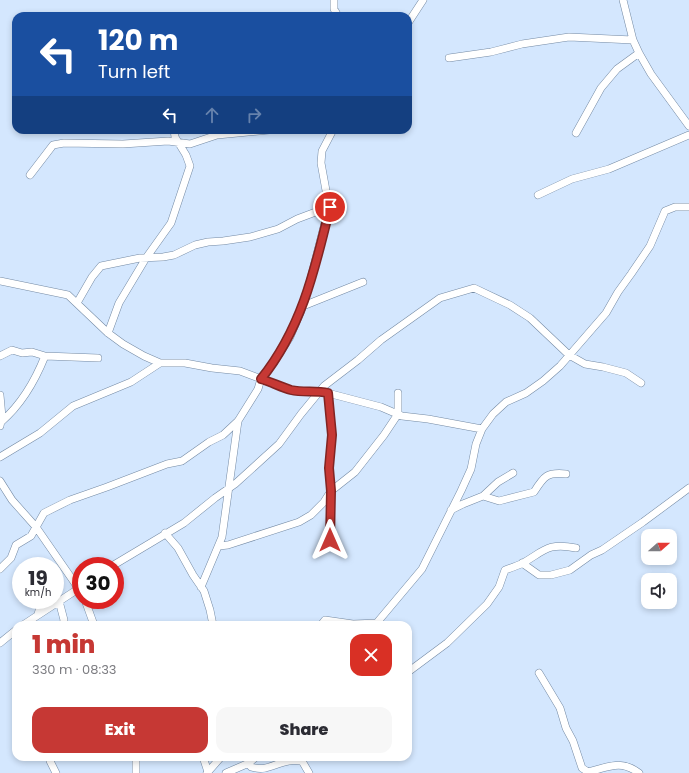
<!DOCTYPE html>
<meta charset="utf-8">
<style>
body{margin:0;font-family:Poppins,sans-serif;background:#f7f7f7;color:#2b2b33;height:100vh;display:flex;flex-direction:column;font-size:15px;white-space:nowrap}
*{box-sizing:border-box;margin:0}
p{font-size:13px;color:#7c7c81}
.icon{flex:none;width:22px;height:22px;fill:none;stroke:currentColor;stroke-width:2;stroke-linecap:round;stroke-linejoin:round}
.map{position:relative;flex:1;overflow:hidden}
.details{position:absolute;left:12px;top:621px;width:400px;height:140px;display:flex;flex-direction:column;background:#fff;border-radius:12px;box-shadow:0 2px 6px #0003}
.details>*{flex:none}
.top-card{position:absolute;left:12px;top:12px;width:400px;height:122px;border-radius:12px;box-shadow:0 2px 6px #0003;background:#1a4fa0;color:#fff;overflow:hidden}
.needle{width:26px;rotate:69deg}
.buttons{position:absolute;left:641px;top:529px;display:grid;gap:8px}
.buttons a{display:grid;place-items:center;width:36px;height:36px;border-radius:8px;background:#fff;box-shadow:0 2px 6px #0003;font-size:20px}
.speed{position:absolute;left:12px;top:557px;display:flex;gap:8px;font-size:20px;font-weight:700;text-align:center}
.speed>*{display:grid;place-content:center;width:52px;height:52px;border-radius:50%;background:#fff;box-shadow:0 2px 6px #0003;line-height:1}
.speed small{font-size:10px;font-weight:400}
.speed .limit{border:6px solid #d22;background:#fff;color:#111}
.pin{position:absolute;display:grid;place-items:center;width:34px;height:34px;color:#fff;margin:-17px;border:2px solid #fff;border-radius:50%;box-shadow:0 1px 4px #0007}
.me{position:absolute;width:44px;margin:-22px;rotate:0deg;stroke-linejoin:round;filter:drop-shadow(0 0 3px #0008)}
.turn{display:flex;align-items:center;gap:14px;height:84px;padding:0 20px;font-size:18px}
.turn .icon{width:52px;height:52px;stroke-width:2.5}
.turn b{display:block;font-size:28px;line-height:34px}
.lanes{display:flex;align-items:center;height:38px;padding:0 20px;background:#0003;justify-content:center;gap:20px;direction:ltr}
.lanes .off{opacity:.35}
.round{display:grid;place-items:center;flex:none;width:42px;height:42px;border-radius:12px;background:#f7f7f7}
.head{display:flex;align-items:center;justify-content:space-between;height:68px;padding:0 20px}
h1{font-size:24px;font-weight:800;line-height:30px;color:#c63834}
.primary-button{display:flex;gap:8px;margin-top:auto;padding:8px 20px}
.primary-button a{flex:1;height:46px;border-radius:12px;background:#c63834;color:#fff;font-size:16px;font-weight:800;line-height:46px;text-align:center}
.primary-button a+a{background:#f7f7f7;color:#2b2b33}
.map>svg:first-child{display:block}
</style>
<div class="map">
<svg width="689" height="773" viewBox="0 0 689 773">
<rect width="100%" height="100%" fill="#d4e7fe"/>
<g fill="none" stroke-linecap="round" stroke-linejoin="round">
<defs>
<path id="minor" d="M334,0V9L338,16
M623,0L633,40L639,53L651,74L689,126
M408,23L423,0
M449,58L491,52L522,44L569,37L633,40
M576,133L601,88L617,69L639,53
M30,175L53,145L64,143L123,144L168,141L190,144L217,135L269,130
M538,195L572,179L609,169L689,135
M0,281L68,295L108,333L123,344L144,356L160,363H185L212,368L240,371L290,390L311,392L320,391L381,407L402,416L428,419L482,429
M77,303L92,277L101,266L140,258L163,257L174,255L195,245L208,242L223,241L250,237L278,229L297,219L329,207
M303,306L363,282
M108,333L119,303L146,258L171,223L190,166L186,155L175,137L174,130
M0,356L12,350L22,353L32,352L45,356L98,358
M328,393L332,435L329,468L331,491L330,540
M0,395L2,417L0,426
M1,422C22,404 35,381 45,356
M0,457L40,433L73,406L131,382L160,363
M0,481L12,500L36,527L81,592
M483,496L498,482L513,473
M451,510L463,504L483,496L499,501L534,492C544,476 547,472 566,474
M165,533L178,548L193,575L204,591L210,610L213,625
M219,546L228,545L299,522L311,515L324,502L331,491L355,472L384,435L398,414V393
M522,563L539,575H551L570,570L591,555L602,550L643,522L689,488
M112,566L184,523L215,498L235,484L279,444L301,414L324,386L358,360L381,340L440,298L474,288L510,305L530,318L569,355L585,364L603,367L626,373L641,383
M0,569L11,558L16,545L31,536L44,513L70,500L107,487L167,464L182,461L209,442L223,435L238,421L258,389L261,379L274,362L290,337L301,311L308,289L329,207L321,163L322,151L333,130
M201,587L222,537L238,421
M85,600L94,625
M59,601L64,620L63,625
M38,614L42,600
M23,625L81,587
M321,625L325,620L353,624L378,623
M375,625L422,569L461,491L471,469L476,444L482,429L493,414L506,402L526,393L543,381L560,366L606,313L618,292L631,274L650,246L665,211L675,207H689
M0,643L16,630
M408,672L447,643L487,604L499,587L505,570C511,568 517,566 523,563C544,551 548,542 576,548
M539,673L560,708L566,728L573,741L582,768L588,772C609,767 620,759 639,773
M50,757V761L56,773
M203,757L208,772
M249,763L251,767C267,772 275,763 289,761C293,760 298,761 302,761L309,773
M136,773V758
M207,773L221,757
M226,773L249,763L256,757"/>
</defs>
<use href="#minor" stroke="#748aa4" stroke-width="8"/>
<use href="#minor" stroke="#fff" stroke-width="7"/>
</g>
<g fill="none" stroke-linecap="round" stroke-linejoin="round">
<defs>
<path id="route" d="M330,207C315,269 302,328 261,379C271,382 281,387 291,390C303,393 316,390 328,393L332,435L329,468L331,491L330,540"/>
</defs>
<use href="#route" stroke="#812422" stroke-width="10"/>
<use href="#route" stroke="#c63834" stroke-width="7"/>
</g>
</svg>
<div class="buttons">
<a><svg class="needle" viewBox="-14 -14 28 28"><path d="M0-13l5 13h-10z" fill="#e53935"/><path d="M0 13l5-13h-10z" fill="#7c7c81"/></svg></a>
<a><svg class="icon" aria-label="sound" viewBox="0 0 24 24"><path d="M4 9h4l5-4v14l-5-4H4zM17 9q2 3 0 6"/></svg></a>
</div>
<div class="speed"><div>19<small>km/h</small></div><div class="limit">30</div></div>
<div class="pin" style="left:330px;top:207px;background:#d93025"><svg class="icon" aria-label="arrive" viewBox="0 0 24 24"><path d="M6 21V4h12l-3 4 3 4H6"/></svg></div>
<svg class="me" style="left:330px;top:540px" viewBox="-20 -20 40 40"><path d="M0-17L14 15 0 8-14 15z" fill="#c63834" stroke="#fff" stroke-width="4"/></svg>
<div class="top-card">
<div class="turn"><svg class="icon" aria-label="left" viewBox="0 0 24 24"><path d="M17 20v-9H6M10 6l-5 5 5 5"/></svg><div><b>120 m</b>Turn left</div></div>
<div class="lanes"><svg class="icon" aria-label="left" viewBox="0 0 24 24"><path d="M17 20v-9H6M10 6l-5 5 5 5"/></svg><svg class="icon off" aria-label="ahead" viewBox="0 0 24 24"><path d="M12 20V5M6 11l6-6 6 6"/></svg><svg class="icon off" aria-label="right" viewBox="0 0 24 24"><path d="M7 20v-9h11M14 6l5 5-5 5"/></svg></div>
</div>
<section class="details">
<div class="head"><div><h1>1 min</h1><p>330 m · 08:33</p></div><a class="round" style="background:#d93025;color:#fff"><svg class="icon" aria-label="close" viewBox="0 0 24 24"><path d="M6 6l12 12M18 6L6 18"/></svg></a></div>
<div class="primary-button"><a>Exit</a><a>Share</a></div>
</section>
</div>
